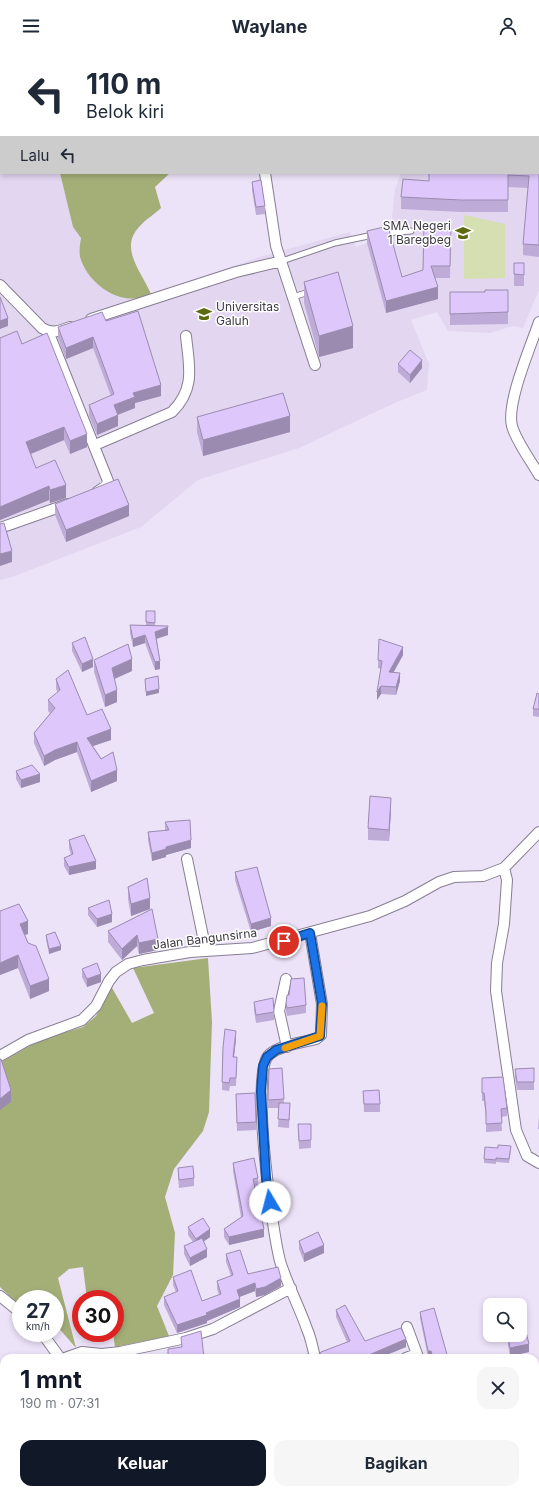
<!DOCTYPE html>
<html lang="id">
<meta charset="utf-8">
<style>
body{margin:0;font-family:Inter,sans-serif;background:#f6f6f7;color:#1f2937;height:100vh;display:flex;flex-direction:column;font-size:15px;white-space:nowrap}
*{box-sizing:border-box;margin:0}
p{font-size:13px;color:#747a83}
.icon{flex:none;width:22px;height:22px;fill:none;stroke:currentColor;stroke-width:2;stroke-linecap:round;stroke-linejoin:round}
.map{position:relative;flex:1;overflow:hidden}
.panel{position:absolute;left:0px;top:1302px;width:539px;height:140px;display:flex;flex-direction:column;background:#fff;border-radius:12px 12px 0 0;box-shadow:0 2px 6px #0003}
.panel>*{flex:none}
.guide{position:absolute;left:0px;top:0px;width:539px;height:122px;box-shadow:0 2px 6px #0003;background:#fff;color:#1f2937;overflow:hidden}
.controls{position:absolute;left:483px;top:1246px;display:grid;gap:8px}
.controls a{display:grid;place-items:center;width:44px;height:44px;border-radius:8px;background:#fff;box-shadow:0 2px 6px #0003;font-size:20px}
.speed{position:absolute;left:12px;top:1238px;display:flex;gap:8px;font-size:20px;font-weight:700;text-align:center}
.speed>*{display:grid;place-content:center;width:52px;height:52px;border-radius:50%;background:#fff;box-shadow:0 2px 6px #0003;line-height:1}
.speed small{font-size:10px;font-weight:400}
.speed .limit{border:6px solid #d22;background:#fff;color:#111}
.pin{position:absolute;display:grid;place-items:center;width:34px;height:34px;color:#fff;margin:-17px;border:2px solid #fff;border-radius:50%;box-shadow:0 1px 4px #0007}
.me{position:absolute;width:44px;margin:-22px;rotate:352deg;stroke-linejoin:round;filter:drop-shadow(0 0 3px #0008)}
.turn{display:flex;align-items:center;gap:14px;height:84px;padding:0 20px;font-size:18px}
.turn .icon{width:52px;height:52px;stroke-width:2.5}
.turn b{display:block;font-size:28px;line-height:34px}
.then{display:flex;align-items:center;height:38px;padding:0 20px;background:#0003;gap:8px;font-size:15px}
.round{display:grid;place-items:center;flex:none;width:42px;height:42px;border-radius:12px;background:#f6f6f7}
.head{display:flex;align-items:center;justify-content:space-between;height:68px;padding:0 20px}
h1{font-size:24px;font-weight:700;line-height:30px;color:#111827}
.primary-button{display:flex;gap:8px;margin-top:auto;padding:8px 20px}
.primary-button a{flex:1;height:46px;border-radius:12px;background:#111827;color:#fff;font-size:16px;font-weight:700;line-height:46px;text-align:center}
.primary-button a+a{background:#f6f6f7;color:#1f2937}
header{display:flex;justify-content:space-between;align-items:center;height:52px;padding:0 20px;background:#fff;font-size:18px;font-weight:700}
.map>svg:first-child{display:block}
</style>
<header><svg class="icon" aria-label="menu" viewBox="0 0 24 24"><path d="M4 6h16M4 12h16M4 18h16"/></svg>Waylane<svg class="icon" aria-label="person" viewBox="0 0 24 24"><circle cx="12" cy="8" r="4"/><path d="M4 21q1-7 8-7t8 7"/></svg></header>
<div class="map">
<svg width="539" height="1442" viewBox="0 0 539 1442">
<rect width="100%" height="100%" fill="#ede3f9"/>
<path fill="#e2d6f1" d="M0,0H75L1,1V121H60L73,175L81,186L80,204L141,247L151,242L266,203L350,180L356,195L367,191L391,173L395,137L401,121H538L539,87V238L523,276L513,274L490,281L448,279L437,260L411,268L429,312L427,338L397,350L299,396L198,428L141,475L15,524L0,528Z"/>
<path fill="#d6dfb2" d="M464,163L505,172V226L464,227Z"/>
<path fill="#a4af78" d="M99,0H239V1H98Z
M60,121H170L155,135L161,156C155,162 146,167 140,174C118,196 142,220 151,242C123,257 88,233 80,205C79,199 80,192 81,186L73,175Z
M208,906L212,970L209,1060L203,1079L174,1117L165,1145L175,1181L173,1223L157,1254L169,1284L115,1295L113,1281H115V1247H87L83,1215L69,1217L58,1226L76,1296L57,1274L55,1275V1247H21V1255L0,1235V1011L40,988L83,975L96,964L111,934L132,971L154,961L133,916Z"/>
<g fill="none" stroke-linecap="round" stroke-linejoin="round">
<defs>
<path id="service" d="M384,181L411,179
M282,209L335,191L373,183
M293,245L309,240"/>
<path id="minor" d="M248,0V1
M0,69H1
M265,121L276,194L315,313
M0,233L42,276C52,282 60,279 70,275
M91,267L236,220L282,209
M539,270C531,294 506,351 512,374C516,389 531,409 539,423
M48,279L108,429L106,434L97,440
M95,393L172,360C196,336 189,314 186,284
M0,476L68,452
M187,807L206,899
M504,816L507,828L504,872L497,911L496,939L516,1078L527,1104L539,1111
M310,881L322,952L321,983L316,987C303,990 276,994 268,1004C251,1025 272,1178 280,1209C287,1232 299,1254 307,1277C311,1286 313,1296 315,1306
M286,927L279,959L287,995
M0,1004L28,988L82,968L96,954L109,929L116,920L128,912L143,908L190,900L252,896L370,864L405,849L439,830L454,825L483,824L504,816L539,780
M0,1244L21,1261
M407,1275L417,1302
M42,1281L60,1306
M65,1306L82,1300L102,1302L120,1300L186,1286L213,1277L291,1236
M406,1306L417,1302L418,1306
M0,1343L4,1347
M0,1430L4,1429
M188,1438L194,1442
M286,1442L300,1438
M376,1442L377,1438"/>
</defs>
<use href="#service" stroke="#877e92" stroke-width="7"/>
<use href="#minor" stroke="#877e92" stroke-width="12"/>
<use href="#service" stroke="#fff" stroke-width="5"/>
<use href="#minor" stroke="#fff" stroke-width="10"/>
</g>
<path fill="#bfabd8" d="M0,12H1V58H0Z
M539,76V205L523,203V192L528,136L508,135V160H461L401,157V145L429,129Z
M252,130L265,154V162L256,163L252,138Z
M451,172L450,226H435L438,247L386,261L367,191V179L402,225L423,218Z
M514,211H524V234H514Z
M304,230L353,296L319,305L304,251Z
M508,238V272L450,273V240H485Z
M106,269L161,344L135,351V356L118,363V374L97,383L89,364V353L111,344L93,296L66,307L58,286V275Z
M0,286L22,292L87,395L70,402L64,388L30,402L36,416L66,446L50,451L49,448L0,468Z
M398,312L422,316L410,331L398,320Z
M197,365L290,380L203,404L197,380Z
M55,452L129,464L66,490L55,463Z
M155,559V573L168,583L157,587L160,617L155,618L145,591L133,595L130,581V573H146V570Z
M72,591L93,615L82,620L72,599Z
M403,603L394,620L400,629L396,643L381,642L377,648L381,617L378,616V608Z
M94,608L132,619L114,627L117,650L105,655L94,620Z
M56,627L87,663L111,688L93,694L117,729L91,740L77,700L55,708L44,714L34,691V681L50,661L48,659V648L58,641L56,637Z
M539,642V665L533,664V657Z
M16,719L40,730L21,736L16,727Z
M391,758L389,789L368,788V776Z
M165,770L191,796L166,803V805L152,809L148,788V780L165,779Z
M69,788L96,817L69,823L64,814V806L71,803L69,796Z
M235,820L271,874L251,880L235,828Z
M128,835L150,857L131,864L128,847Z
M88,856L112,870L97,875L88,863Z
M152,857L158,898L139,902L137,894L122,908L108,890V879Z
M0,859L28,882L25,883L49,939L30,947L18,916L0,923Z
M46,883L61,898L49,902L46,887Z
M82,917L101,930L87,935L82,925Z
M254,950L274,960V968L256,971L254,958Z
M286,951L306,953V961L287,964L286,959Z
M236,987L234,1005H237L236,1034H230L229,1039L222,1038L223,995Z
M282,1016L284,1051L290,1059L289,1076L278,1075L279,1056H268L269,1017Z
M534,1016V1038H517L515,1025V1017Z
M482,1026L507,1056V1064L501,1065L502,1079L486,1080V1066L484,1049H482Z
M363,1039L380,1052V1060H364Z
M236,1042L256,1070V1078L237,1079Z
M539,1064V1077H538Z
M298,1072L311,1088V1096L299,1097Z
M511,1098L509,1111L496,1110V1112L484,1111V1107Z
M233,1111L258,1126V1134H255L264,1185L229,1193L224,1185V1177L241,1165L233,1119Z
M178,1116L194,1126V1134L179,1136L178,1124Z
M188,1175L210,1185L203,1190L207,1205L190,1214L184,1202V1194L193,1190L188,1183Z
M299,1189L324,1201L304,1210L299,1197Z
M226,1202L248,1222L281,1234L265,1243L256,1245L255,1239L239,1245L240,1255L207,1269V1271L177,1281L164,1253V1245L176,1240L173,1233V1225L202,1249L219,1243L217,1237V1229L231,1224L226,1210Z
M336,1258L365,1289L406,1295L379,1306H320V1303L347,1290L336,1265Z
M420,1260L448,1306H431V1305H428L420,1266Z
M508,1285L529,1300L510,1304L508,1293Z
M106,1438H140L139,1442H110L106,1441Z
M385,1438H399V1439L396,1441V1439H385Z"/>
<path fill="#9b8bb0" d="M438,235V247L386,261V249Z
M8,266V274L0,277V269Z
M353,274V296L319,305V284Z
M93,285V296L66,307V296Z
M422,308V316L410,331V323Z
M161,333V344L135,351V356L114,364V353L133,341Z
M118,363V374L97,383V372Z
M290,364V380L203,404V388Z
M64,375V388L26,404V390Z
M87,382V395L70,402V389Z
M66,433V446L50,451V438Z
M49,434V448L0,468V455Z
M129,453V464L66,490V478Z
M12,499V510L0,514V502Z
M168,575V583L155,587V580Z
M145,583V591L133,595V587Z
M403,595V603L389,628V620Z
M93,607V615L82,620V612Z
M132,607V619L112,628V616Z
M160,609V617L155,618V610Z
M400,621V629L396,643V635Z
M381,634V642L377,648V640Z
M159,637V641L146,644V640Z
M117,638V650L105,655V643Z
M111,677V688L87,696V686Z
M77,690V700L55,708L44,714V704L55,698Z
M117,718V729L91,740V729Z
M40,722V730L21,736V728Z
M391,746V758L389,789V778Z
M191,788V796L166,803V805L152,809V801L166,795Z
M96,809V817L69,823V815Z
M150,846V857L131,864V852Z
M112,862V870L97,875V867Z
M271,866V874L251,880V872Z
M28,869V882L20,884V872Z
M137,883V894L122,908V897Z
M158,887V898L139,902V891Z
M61,894V898L49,902V897Z
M18,903V916L0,923V911Z
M101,922V930L87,935V927Z
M49,927V939L30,947V934Z
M236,979V987L233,1013V1005Z
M11,1038V1050L0,1058V1047Z
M210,1177V1185L196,1195V1187Z
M264,1177V1185L229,1193V1185Z
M324,1193V1201L304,1210V1202Z
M207,1197V1205L190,1214V1206Z
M281,1226V1234L265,1243L256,1245V1237Z
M255,1231V1239L237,1246V1238Z
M240,1247V1255L207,1269V1271L177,1281V1273Z
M406,1287V1295L379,1306H362Z
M529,1292V1300L510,1304V1296Z
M428,1299H431V1305H428Z
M138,1438H140L139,1442H136Z
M330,1438H351V1439L341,1442H320V1441Z"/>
<path fill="#dec7fb" stroke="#9b8bb0" d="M12,0H36V1H13Z
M263,0H315V1H263Z
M0,12H1V49L0,50Z
M538,76H539V193L523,192L529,124L508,123V148H461L401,145L403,127L429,129V121H538Z
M261,128L265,154L256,155L252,130Z
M424,172H451L450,214H431L438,235L386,249L367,179L388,174L402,225L423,218Z
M514,211H524V223L514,222Z
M338,220L353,274L319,284L304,230Z
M485,238H508V260L450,262V240H485Z
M0,245L8,266L0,269Z
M138,259L161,333L133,341L135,345L114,353L118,363L97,372L89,353L114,342L93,285L66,296L58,275L102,260L106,269Z
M17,279L22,292L47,281L87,382L70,389L64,375L26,390L36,416L55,408L66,433L50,438L49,434L0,455V286Z
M410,298L422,308L410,323L398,312Z
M283,341L290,364L203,388L197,365Z
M118,427L129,453L66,478L55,452Z
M4,471L12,499L0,502V472Z
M146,559H155V571L146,570Z
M130,573L168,574V575L155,580L160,609L155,610L145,583L133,587Z
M85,585L93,607L82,612L72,591Z
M379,587L403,595L389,620L400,621L396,635L381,634L377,640L382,609L378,608Z
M128,592L132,607L112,616L117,638L105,643L94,608Z
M68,618L87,663L102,657L111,677L87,686L101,707L113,700L117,718L91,729L77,690L55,698L44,704L34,681L55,656L48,648L60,638L56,627Z
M158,624L159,637L146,640L145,627Z
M537,641L539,642V657H533Z
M32,713L40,722L21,728L16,719Z
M370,744L391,746L389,778L368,776Z
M190,768L191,788L166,795V797L152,801L148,780L169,778L165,770Z
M84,783L96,809L69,815L64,806L73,802L69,788Z
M257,815L271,866L251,872L235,820Z
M147,826L150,846L131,852L128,835Z
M109,848L112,862L97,867L88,856Z
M19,852L28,869L20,872L28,891L36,894L49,927L30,934L18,903L0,911V859Z
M152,857L158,887L139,891L137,883L122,897L108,879Z
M55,880L61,894L49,897L46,883Z
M97,911L101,922L87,927L82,917Z
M304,926L306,953L287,956L286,951L287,943H289L291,927Z
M273,946L274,960L256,963L254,950Z
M225,977L236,979L233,1005H237L236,1026H230L229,1031L222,1030L223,995Z
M0,1007H1L11,1038L0,1047Z
M282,1016L284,1047L268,1048L269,1017Z
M534,1016V1030H517L515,1017Z
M503,1025L507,1056L501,1057L502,1071L486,1072V1060L484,1041H482V1026Z
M379,1038L380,1052H364L363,1039Z
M255,1041L256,1070L237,1071L236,1042Z
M279,1051H290L289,1068L278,1067Z
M298,1072H311V1088L299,1089Z
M498,1093L511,1094L509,1107L496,1106V1108L484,1107L485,1095L498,1096Z
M254,1106L258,1126L253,1127L264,1177L229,1185L224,1177L243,1164L233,1111Z
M193,1114L194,1126L179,1128L178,1116Z
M203,1166L210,1177L196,1187L188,1175Z
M318,1180L324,1193L304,1202L299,1189Z
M202,1186L207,1197L190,1206L184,1194Z
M240,1198L248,1222L278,1215L281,1226L265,1235L256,1237L255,1231L237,1238L240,1247L206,1261L207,1263L177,1273L164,1245L178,1239L173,1225L191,1218L202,1249L221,1242L217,1229L233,1223L226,1202Z
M345,1253L365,1289L401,1276L406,1287L362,1306H321L320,1303L321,1300L350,1289L336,1258Z
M434,1256L448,1306H433L431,1299H428L420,1260Z
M201,1279L204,1306H156L168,1304V1297L182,1295L181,1285Z
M526,1280L529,1292L510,1296L508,1285L514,1283H520V1282Z
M120,1438H138L136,1442H133Z
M303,1438H330L320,1441V1442H304Z
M400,1438H401L405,1442H396Z"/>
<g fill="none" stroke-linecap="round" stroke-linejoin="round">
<defs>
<path id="route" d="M270,1150L266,1126L261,1039L263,1014L267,1005L276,998L320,984L322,952L310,881L284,889"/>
</defs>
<use href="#route" stroke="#114b97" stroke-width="10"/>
<use href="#route" stroke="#1a73e8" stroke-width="7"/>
<path stroke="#f59e0b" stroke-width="7" d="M285,996L320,984L322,954"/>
</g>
<defs>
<symbol id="school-bare" viewBox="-9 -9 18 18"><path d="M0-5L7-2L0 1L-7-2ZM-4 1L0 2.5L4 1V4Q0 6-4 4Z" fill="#5e6a10" stroke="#fff" stroke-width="2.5" paint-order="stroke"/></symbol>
<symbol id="university-bare" viewBox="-9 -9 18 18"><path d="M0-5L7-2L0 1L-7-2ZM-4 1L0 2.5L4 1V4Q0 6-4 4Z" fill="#5e6a10" stroke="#fff" stroke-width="2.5" paint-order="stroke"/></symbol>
</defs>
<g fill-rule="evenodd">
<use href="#school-bare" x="452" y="170" width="22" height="22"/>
<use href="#university-bare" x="193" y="251" width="22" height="22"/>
</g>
<g text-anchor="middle" stroke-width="3" stroke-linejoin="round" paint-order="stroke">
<g font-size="12" fill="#3d3942" stroke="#fff" text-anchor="end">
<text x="451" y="178">SMA Negeri<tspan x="451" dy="14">1 Baregbeg</tspan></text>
<text x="216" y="259" text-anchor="start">Universitas<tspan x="216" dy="14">Galuh</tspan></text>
</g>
<g font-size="12" fill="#3d3942" stroke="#fff">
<text transform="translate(205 887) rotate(-7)" y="4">Jalan Bangunsirna</text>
</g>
</g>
</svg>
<div class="controls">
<a><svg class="icon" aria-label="search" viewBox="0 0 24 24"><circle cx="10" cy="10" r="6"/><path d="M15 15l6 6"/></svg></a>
</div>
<div class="speed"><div>27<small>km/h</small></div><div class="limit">30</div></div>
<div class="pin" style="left:284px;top:889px;background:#d93025"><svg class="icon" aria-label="arrive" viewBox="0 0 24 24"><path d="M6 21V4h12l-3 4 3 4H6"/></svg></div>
<svg class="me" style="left:270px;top:1150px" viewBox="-20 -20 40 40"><circle r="19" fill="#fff"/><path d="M0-13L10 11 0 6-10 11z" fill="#1a73e8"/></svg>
<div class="guide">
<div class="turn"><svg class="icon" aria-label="left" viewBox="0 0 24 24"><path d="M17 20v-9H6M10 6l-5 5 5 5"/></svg><div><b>110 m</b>Belok kiri</div></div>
<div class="then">Lalu<svg class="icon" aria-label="left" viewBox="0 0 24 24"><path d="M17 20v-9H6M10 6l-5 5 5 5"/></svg></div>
</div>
<section class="panel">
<div class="head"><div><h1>1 mnt</h1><p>190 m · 07:31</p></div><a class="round"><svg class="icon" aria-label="close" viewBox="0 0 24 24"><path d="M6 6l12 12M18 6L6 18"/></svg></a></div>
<div class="primary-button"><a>Keluar</a><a>Bagikan</a></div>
</section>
</div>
